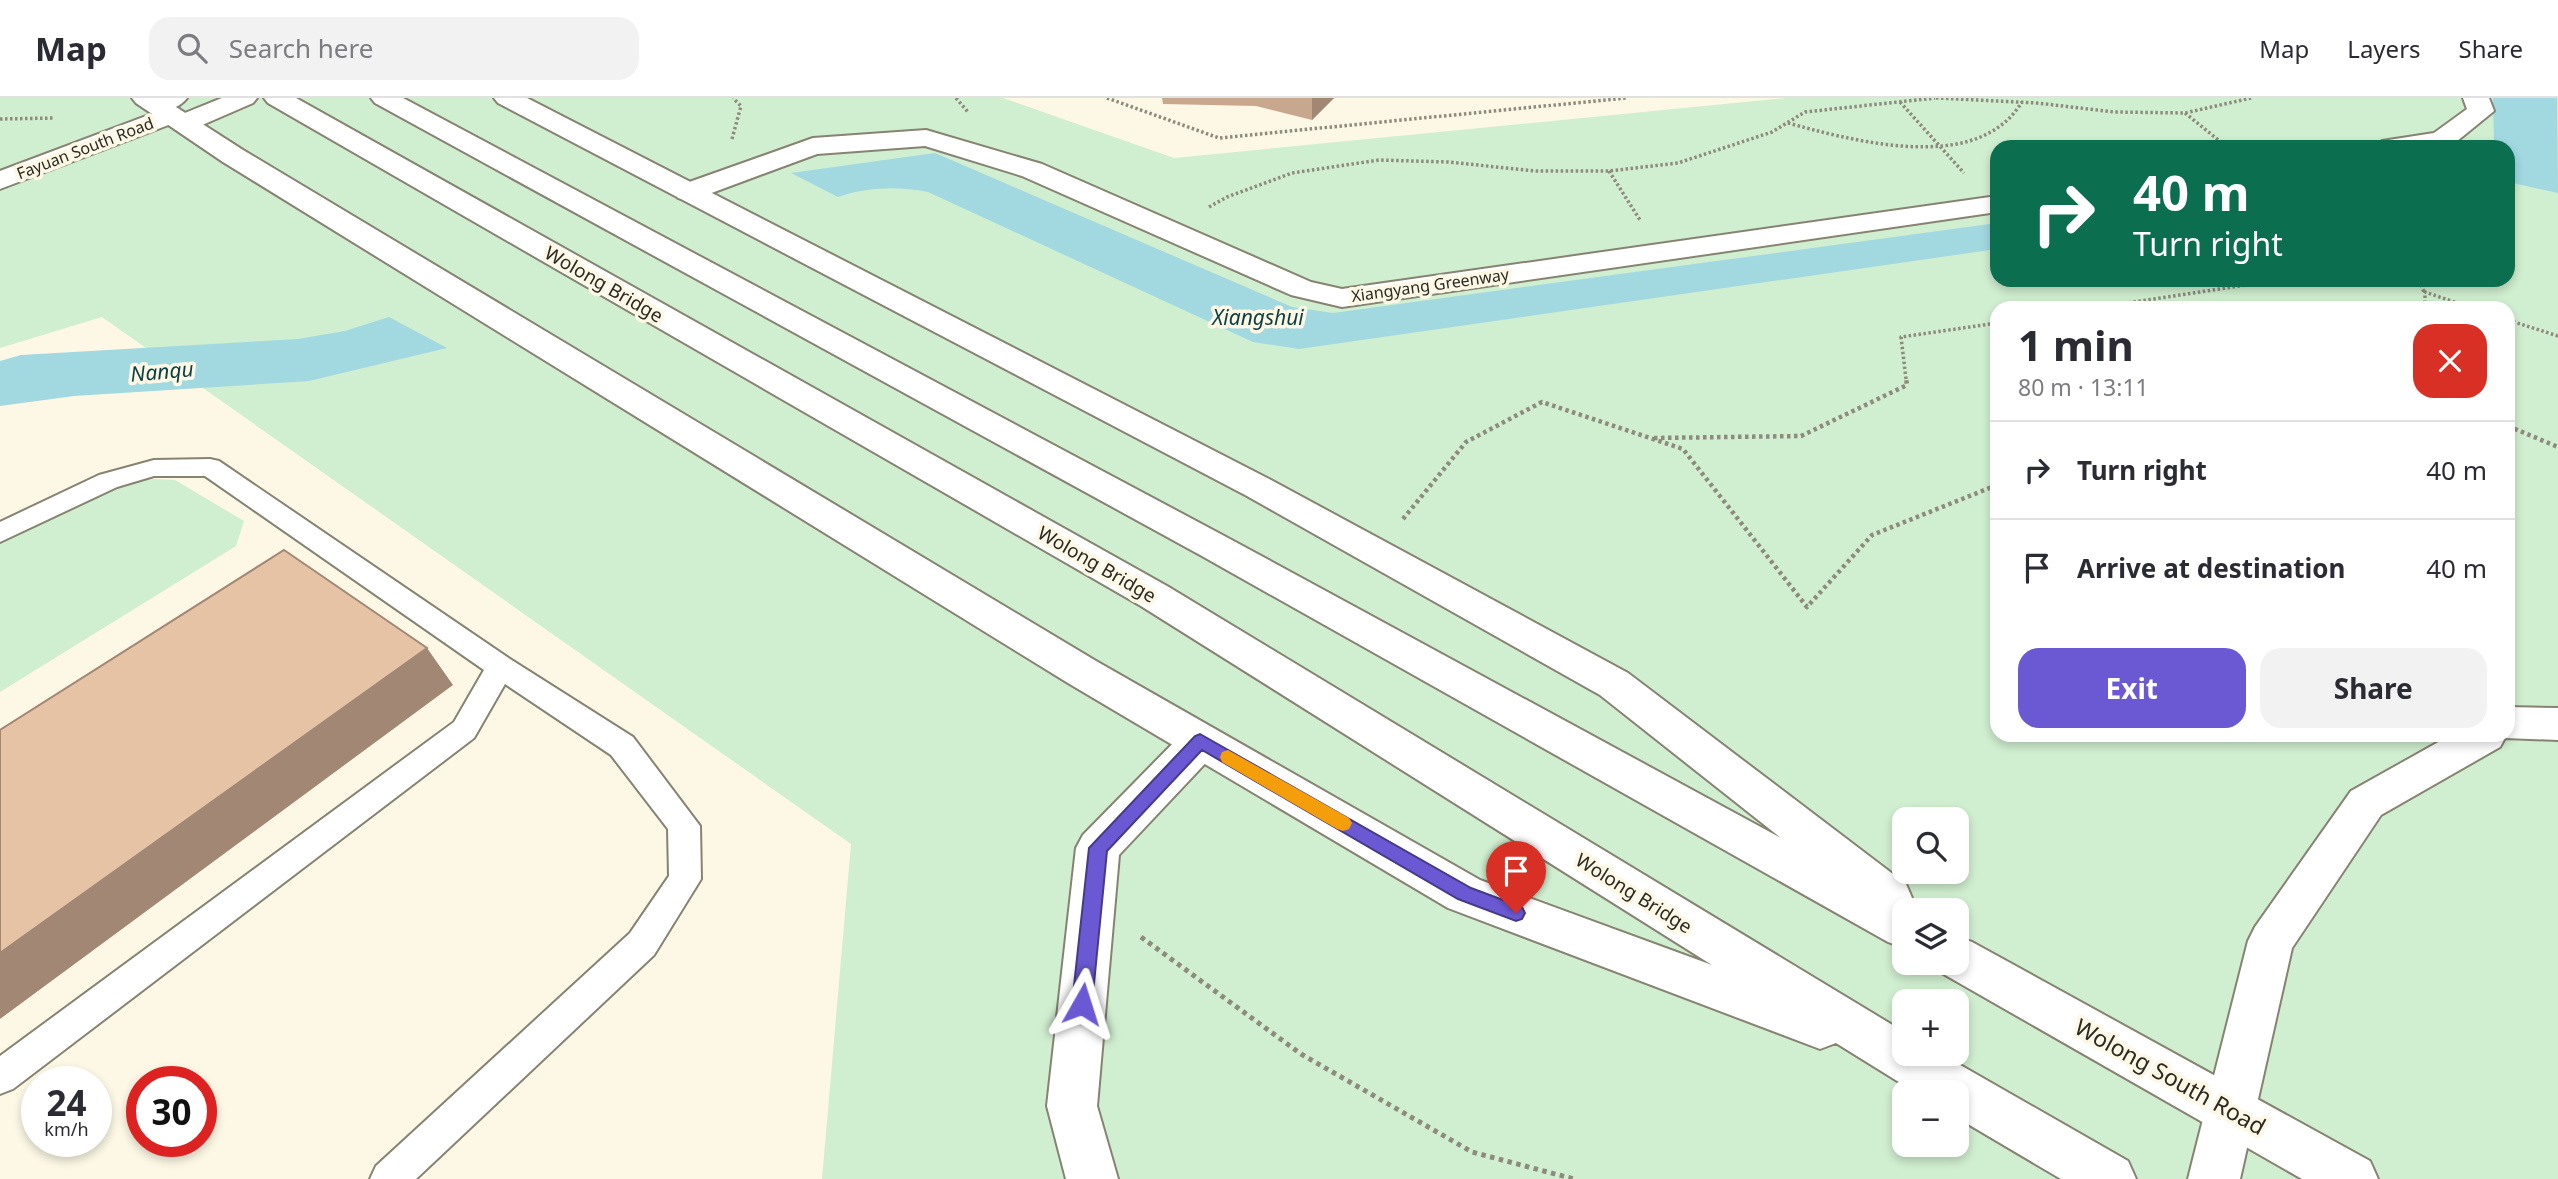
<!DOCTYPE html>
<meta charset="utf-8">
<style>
body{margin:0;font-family:"Noto Sans",sans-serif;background:#f2f2f3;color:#2b2b33;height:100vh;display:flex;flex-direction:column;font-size:26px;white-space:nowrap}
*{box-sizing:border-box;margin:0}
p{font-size:23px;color:#7c7c81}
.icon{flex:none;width:38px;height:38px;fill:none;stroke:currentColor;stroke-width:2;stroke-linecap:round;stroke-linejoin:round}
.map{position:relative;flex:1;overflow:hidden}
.side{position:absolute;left:1990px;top:203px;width:525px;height:441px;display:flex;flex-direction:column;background:#fff;border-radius:21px;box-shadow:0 4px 10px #0003}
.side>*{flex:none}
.top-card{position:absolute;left:1990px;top:42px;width:525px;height:147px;border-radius:21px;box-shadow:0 4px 10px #0003;background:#0b6e4f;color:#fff;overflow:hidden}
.buttons{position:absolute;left:1892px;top:709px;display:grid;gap:14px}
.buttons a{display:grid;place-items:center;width:77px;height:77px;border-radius:14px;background:#fff;box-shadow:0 4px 10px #0003;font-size:35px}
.speed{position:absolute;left:21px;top:968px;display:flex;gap:14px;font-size:35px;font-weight:700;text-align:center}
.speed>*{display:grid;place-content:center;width:91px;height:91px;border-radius:50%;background:#fff;box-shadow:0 4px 10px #0003;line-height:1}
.speed small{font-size:18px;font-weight:400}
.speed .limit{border:10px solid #d22;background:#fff;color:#111}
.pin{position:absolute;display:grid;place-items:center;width:60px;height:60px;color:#fff;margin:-72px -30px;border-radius:50% 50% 50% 0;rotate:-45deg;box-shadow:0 0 7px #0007}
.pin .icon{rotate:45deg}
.me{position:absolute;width:77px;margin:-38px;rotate:6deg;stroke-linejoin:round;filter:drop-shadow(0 0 5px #0008)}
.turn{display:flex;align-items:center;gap:24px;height:147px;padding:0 28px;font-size:32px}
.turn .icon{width:91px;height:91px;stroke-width:2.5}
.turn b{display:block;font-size:49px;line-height:60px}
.round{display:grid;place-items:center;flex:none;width:74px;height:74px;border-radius:21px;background:#f2f2f3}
.head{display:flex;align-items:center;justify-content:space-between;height:119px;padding:0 28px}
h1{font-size:42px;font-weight:700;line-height:52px}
.primary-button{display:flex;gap:14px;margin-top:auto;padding:14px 28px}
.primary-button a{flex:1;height:80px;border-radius:21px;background:#6b59d3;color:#fff;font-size:28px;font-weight:700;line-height:80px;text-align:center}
.primary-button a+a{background:#f2f2f3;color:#2b2b33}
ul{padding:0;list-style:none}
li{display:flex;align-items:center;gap:21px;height:98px;padding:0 28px;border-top:2px solid #e1e1e2}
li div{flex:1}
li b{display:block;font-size:26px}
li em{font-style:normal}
header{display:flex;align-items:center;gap:42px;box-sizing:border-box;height:98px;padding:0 35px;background:#fff;border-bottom:2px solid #e1e1e2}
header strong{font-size:33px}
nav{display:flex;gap:38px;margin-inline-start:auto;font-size:24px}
.search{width:490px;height:63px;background:#f2f2f3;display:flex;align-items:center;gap:18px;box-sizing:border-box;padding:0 24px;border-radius:21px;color:#7c7c81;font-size:26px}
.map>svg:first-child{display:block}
</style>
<header>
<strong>Map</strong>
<div class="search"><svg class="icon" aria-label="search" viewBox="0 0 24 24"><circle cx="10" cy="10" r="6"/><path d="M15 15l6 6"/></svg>Search here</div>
<nav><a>Map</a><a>Layers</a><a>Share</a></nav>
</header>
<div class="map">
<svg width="2558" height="1081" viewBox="0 0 2558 1081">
<rect width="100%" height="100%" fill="#fcf8e5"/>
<path fill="#d0eed0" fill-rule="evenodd" d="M0,0H1003L1174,60L1786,0H2558V1081H822L851,746L102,219L0,250ZM1997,49H2508V182H1997ZM1997,210H2508V637H1997ZM1904,721H1956V774H1904ZM1904,812H1956V864H1904ZM1904,903H1956V956H1904ZM1904,994H1956V1046H1904Z
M154,381L175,382L244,423L236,448L0,594V435L108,383Z"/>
<path fill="#a2d8e0" d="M2493,0H2557L2558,95L2508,84V49H2488L2494,46Z
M935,55L1292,209L1333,215L1997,125V151L1299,251L1253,244L928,94C897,88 867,89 838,99L791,75Z
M389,219L447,250L309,283L74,298L0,308V263L21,257L298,241L345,233Z"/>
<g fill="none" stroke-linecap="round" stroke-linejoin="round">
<defs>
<path id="lane" d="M210,361L219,363L510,561L633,639L700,728L701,781L654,857L416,1081H370L376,1068L630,835L669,778L668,731L611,657L505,586L474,640L13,991L0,996V958L454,624L484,572L205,378H154L117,389L0,444V424L99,377L154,362Z"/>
<path id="street" d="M2463,0H2489L2494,13L2451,48L2378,49L2382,43L2434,35L2467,11Z
M170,9L179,11L183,17L179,23L0,91V73Z
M926,32L1042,66L1311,184L1342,191L1997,98V114L1342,209L1291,197L1022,78L925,48L817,56L698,100L688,102L678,100L674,94L678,88L813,40Z
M2508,609L2558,610V642L2505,640L2500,649L2381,717L2292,850L2240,1081H2188L2248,843L2255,829L2351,693L2451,637H2508Z
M1201,627L1215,631L1221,643L1215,655L1119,757L1097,1008L1118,1081H1066L1047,1008L1076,750L1083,737L1187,631Z"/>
<path id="secondary" d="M151,0H187C179,11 160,16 147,12L143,7Z
M222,0H257L253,5L193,31L184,33L175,31L171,25L175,19Z"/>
<path id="highway" d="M132,0H162L243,52L1096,563L1480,782L1712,867L1141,508L268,5L264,0H296L1167,488L1904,934V956H1941L2128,1063L2136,1081H2061L1956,1019V994H1915L1836,945L1820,951L1448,810L1068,585L223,64L136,5Z
M371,0H403L1228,440L1781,740L1600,597L1247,398L498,5L494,0H527L1271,382L1628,575L1906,786L1912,800L1908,809L1913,812H1904V850L1888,844L1202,458L375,5Z
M1956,838L1972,844L2370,1063L2378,1081H2302L1940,874L1935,864H1956Z"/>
</defs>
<use href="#lane" stroke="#878372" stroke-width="4"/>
<use href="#street" stroke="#878372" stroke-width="4"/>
<use href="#secondary" stroke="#878372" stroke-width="4"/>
<use href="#highway" stroke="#878372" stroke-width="4"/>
<path stroke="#8e8b7e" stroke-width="3.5" stroke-dasharray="2.5 2.5" stroke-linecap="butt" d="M956,0L968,14
M1107,0L1219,40L1626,0
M1936,0L2037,5L2114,14L2185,15L2251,0
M1900,4L1964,75
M2185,15L2227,49
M0,21L55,20
M1788,25C1846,41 1947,68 2000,28C2009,22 2016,13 2022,4
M732,41L741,8L733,0
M1609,73L1640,122
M1209,109L1227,99L1292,75L1379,62L1448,64L1536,73H1609L1678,65L1772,34L1805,14L1935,0
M2419,182L2424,194
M2094,210L2279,182
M2425,210V194L2472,210
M2508,222L2558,238
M1906,281L1901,239L1997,225"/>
<path stroke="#8e8b7e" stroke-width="4.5" stroke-dasharray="3.5 3.5" stroke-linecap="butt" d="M2508,328L2558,349
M1654,340L1801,338L1907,287L1906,280
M1403,421L1466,344L1542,304L1683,351L1807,509L1872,437L1997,387"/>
<path stroke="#8e8b7e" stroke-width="5" stroke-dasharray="4.5 4.5" stroke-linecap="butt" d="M1141,839L1301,956L1472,1054L1574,1081"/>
<use href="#lane" fill="#fff" fill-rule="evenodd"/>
<use href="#street" fill="#fff" fill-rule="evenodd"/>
<use href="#secondary" fill="#fff" fill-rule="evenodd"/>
<use href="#highway" fill="#fff" fill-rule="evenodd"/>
</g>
<path fill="#c7a88f" d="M1162,0H1334L1312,22L1256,8L1163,6Z"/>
<path fill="#a28874" d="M1312,0H1334L1312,22Z
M427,550L453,587L0,921V855Z"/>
<path fill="#e7c3a6" stroke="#a28874" stroke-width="2" d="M284,452L427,550L0,855V632Z"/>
<path fill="#6b59d3" stroke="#463a89" stroke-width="2" d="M1200,636L1471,790L1522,809L1525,815L1522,821L1516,823L1458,801L1202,652L1107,753L1092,906L1089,912L1082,915L1075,912L1072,906L1089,750L1195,638Z"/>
<path fill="#f59e0b" d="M1228,652L1349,720L1352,725L1349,731L1343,733L1337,731L1222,664L1220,659L1222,654Z"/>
<g text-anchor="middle" stroke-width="7" stroke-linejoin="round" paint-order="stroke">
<g font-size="16" fill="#2b2922" stroke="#fcf8e5">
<text transform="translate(85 50) rotate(-21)" y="6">Fayuan South Road</text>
<text transform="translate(1430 187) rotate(-8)" y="6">Xiangyang Greenway</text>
</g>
<g font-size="19" fill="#2b2922" stroke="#fcf8e5">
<text transform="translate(604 186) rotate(30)" y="7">Wolong Bridge</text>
<text transform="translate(1097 466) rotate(30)" y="7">Wolong Bridge</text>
<text transform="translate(1634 795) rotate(32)" y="7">Wolong Bridge</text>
</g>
<g font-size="21" font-style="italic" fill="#0a3e44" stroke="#fcf8e5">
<text x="1258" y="227">Xiangshui</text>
<text transform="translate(162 274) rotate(-5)" y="7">Nanqu</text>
</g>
<g font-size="23" fill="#2b2922" stroke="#fcf8e5">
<text transform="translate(2170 979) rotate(29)" y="8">Wolong South Road</text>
</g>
</g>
</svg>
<div class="buttons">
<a><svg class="icon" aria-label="search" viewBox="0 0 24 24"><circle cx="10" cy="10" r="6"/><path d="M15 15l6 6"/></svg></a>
<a><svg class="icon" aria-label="layers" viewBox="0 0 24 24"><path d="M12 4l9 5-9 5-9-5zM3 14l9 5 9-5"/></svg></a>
<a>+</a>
<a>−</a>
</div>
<div class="speed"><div>24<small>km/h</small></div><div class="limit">30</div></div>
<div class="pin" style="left:1516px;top:815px;background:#d93025"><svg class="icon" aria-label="arrive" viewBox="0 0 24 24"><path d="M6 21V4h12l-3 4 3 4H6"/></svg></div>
<svg class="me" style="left:1082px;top:906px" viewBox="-20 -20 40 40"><path d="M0-17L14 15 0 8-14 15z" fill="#6b59d3" stroke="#fff" stroke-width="4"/></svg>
<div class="top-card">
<div class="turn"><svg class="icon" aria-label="right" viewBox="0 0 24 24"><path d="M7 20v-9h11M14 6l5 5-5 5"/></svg><div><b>40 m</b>Turn right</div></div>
</div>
<section class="side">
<div class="head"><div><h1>1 min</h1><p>80 m · 13:11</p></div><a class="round" style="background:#d93025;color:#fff"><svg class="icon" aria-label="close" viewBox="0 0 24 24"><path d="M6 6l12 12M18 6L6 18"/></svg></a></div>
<ul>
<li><svg class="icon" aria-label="right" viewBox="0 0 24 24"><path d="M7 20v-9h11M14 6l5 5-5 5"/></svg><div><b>Turn right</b></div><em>40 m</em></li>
<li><svg class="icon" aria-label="arrive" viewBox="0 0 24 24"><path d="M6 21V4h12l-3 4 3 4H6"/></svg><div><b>Arrive at destination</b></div><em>40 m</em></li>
</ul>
<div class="primary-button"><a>Exit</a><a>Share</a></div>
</section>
</div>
